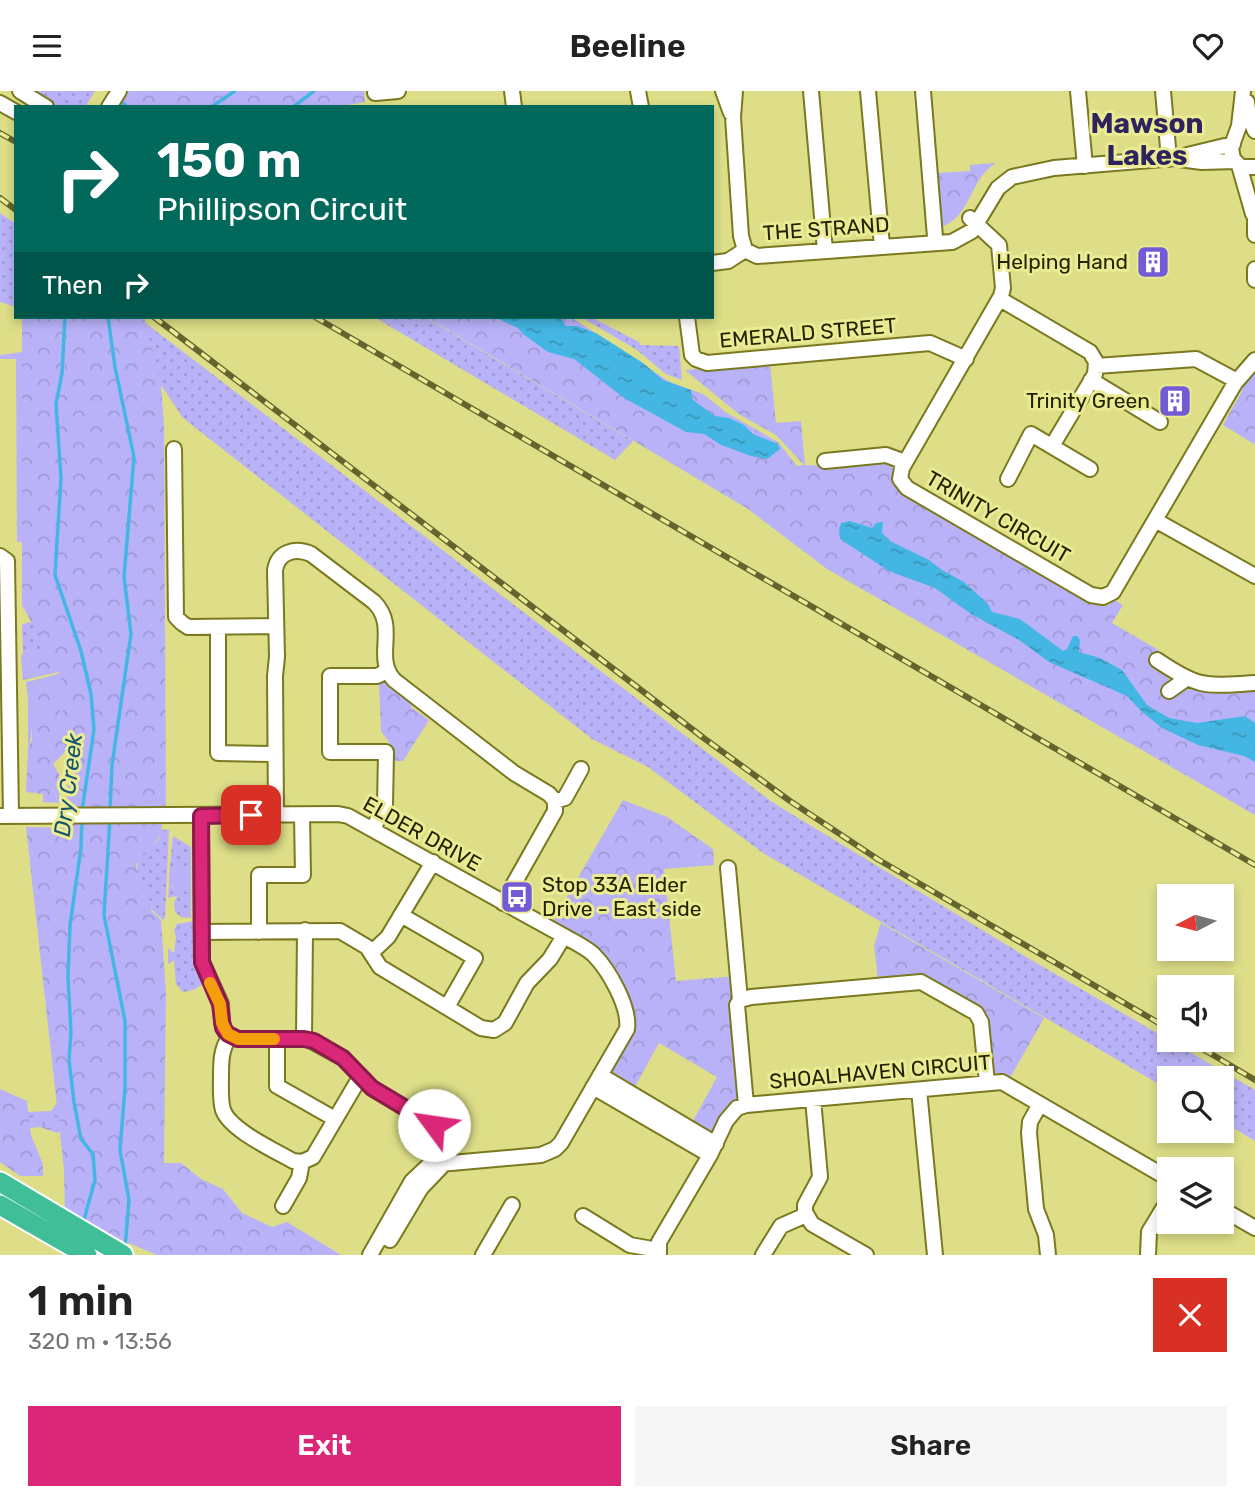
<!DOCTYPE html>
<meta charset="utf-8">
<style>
body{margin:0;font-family:Rubik,sans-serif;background:#f6f6f6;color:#222;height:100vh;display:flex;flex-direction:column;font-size:26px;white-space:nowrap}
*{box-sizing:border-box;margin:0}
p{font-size:23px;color:#767676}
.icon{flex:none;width:38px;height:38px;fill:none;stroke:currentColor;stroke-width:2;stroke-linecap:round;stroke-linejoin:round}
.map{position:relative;height:1164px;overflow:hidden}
.panel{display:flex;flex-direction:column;background:#fff;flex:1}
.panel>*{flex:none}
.guide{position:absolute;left:14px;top:14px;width:700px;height:214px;border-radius:0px;box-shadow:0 4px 10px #0003;background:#00695c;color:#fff;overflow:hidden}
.needle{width:46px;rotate:264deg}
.tools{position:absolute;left:1157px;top:793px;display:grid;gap:14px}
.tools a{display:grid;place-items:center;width:77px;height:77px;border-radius:0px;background:#fff;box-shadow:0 4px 10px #0003;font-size:35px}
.pin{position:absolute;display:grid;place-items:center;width:60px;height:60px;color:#fff;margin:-30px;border-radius:14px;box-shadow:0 4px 10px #0006}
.me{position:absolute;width:77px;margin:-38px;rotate:301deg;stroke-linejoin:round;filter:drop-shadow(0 0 5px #0008)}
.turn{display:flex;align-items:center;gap:24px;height:147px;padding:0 28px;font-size:32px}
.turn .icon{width:91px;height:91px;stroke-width:2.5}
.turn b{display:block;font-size:49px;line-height:60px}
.then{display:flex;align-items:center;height:66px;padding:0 28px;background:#0003;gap:14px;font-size:26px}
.round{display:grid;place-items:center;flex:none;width:74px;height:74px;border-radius:0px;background:#f6f6f6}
.headline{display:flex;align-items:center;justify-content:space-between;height:119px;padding:0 28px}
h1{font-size:42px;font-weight:600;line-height:52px}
.primary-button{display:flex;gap:14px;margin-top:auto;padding:14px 28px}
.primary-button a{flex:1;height:80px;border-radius:0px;background:#db2777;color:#fff;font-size:28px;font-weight:600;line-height:80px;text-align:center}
.primary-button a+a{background:#f6f6f6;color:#222}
header{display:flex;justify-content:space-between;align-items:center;height:91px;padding:0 28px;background:#fff;font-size:32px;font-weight:600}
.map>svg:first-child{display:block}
</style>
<header><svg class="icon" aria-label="menu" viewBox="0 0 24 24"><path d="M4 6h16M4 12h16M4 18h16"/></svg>Beeline<svg class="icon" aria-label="heart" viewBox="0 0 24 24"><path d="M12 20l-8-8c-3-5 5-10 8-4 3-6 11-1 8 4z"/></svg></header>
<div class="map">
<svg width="1255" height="1164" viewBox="0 0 1255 1164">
<defs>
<pattern id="grass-dots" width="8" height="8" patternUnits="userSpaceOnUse" patternTransform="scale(1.75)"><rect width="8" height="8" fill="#b9b2f9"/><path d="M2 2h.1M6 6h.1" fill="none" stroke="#9f99d4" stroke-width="1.8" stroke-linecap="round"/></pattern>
<pattern id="wetland-marsh" width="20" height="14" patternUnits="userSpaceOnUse" patternTransform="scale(1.75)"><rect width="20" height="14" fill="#b9b2f9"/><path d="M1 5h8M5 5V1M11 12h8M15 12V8" fill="none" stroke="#9f99d4"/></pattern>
<pattern id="park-crowns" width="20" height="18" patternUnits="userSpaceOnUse" patternTransform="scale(1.75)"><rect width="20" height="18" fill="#b9b2f9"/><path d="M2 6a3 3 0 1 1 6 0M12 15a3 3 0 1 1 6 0" fill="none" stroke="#9f99d4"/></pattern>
<pattern id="water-ripples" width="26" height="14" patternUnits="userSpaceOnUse" patternTransform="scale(1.75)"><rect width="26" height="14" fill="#44b6e3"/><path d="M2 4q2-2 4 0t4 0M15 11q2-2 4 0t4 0" fill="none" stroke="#3994b6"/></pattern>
</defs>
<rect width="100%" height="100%" fill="#ddde87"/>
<path fill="url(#grass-dots)" d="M31,0H95L85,16H58Z
M0,122L16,133V216L0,211Z
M374,226H425L633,350L615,369Z
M581,226H591L639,251L640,254L679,255L682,289L666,283L637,259Z
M139,227L772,711L1033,870L1255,999V1050L1222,1030V987H1169V999L763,762L648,676L592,648L183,327L161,294Z
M28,531L33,532L49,559L23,564L22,534Z
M158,738L169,739L165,827L163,829L151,818L152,814C128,779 132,774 160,747Z
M173,745L191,756V780L188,777L169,784Z
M169,793L173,797L191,801V827L181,826L175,821L174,812L177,805L168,807Z
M194,830L196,832L197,877L203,893L193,899L183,901L176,893L174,869L168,873V857L174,862L176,846L174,839L177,833Z"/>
<path fill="url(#wetland-marsh)" d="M62,1011L59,1033L61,1039L57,1042L40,1036L11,1039L27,1021L51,1020L56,1013Z"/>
<path fill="url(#park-crowns)" d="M129,0H364L365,11L336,16H119Z
M996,72C970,87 971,126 941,136L935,87L937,82L970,80V74Z
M22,226H144L161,294L164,334L166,711L160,745L136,774V782L152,814L151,820L161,829L166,902L164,1072H181L201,1088L223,1098L242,1122L272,1136L287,1131L341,1164H157L65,1125L64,1079L26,736L65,737L70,653L68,642L67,659L53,673L59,683V712L43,711V703L26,701L28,657L32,649V608L37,596L35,589L54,584L65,618L59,581L23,589L21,564L47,559L22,514Z
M426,226H571L670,291L703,303L727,322L778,351L797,375L804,374L776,344L740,324L685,279L770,273L776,332L801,330L805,374L824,375L885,369L893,375L892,391L897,398L1100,515L1109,514L1114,509L1123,514L1112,532L1160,560L1153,572L1168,585L1169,589L1162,597L1167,606L1189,598L1206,601L1255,596V724L827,478L748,418Z
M1255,281V352L1254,353L1223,334L1242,300L1241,294Z
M386,591L413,611L411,616L429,629L403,670H394L393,657L381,640L379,592Z
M623,709L667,726L713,758L714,774L664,778L676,890L736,885L746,1014L716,1053L689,1037L717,986L659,952L631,1003L600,984L627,938L600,871L549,837Z
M881,832L1044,927L1010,987L998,985L991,976L987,935L929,888L878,889L874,854Z
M0,998L27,1010L31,1044L43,1073V1085H20L0,1071Z"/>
<path fill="#b9b2f9" d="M22,261V451H17L16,268H0V264Z
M61,582L66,614L62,623L59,620L54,584Z
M35,589L37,596C28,616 36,637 28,657V608L26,591Z
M180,777H188L191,780V801L178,800L169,793V784Z"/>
<path fill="url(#water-ripples)" d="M494,226H560L566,235H577L596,242L643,272L663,289L691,299L693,309L715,325L729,327L744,334L753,343L778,353L780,358L767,368L751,365L721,354L704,343L686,341L624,307L574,268L548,261L523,243L518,237Z
M850,430L872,437L876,432L883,431L882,442L890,450L929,469L942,479L964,491L988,513L992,521L1020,528L1063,560L1067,558L1073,545H1077L1080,549L1079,561L1100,567L1122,579L1147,614L1169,627L1197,632L1245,625L1255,632V671L1244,665L1198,654L1162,637L1141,620L1127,605L1049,571L1019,549L971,523L935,497L889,480L840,448L839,439L841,432Z"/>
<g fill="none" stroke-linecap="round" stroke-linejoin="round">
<path stroke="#44b6e3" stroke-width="3.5" d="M119,8L127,16
M211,16L235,0
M293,16L314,0
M65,226L62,282L56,313L61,387L55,484L81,560L91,603L94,638L82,720
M108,226L115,276L134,366L124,486L131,543L112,674L110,719
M110,727L104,824L125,930V997L120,1059L129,1109L125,1157
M82,728L81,757L70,834L68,886L71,941L69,969L74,1011L81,1048L93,1063L95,1089L83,1132"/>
<defs>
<path id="minor" d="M20,0L46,16
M512,0L514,16
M638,0L641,16
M723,0L731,22
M735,0L733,26L741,145L745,159L757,165L952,151L972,140L998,97L1012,86L1054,77L1175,67L1233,53
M811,0L825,160
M868,0L882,155
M923,0L935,146
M1078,0L1085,75
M1163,0L1169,68
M1243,0L1239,35L1231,57L1233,68L1241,76H1255
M375,2L398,0
M1247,11L1249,26L1255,40
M0,12L16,21
M109,16L119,0
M1179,68L1202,71L1235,70
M1239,74L1253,123
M1255,114V144
M970,127L999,154L1003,197L1001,205L902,377L900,388L907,397L1091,504L1103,506L1113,501L1235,292L1255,269
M712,172L728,170L745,159
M1255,178V189
M1000,208L1090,261L1096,271L1095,283L1052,355
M687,226L692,264L696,268L707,272L930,252L966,268
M1096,275L1196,268L1237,290
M1091,289L1160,331
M174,358L176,526L182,532L188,536L276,535
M825,370L886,364L905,371
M1008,388L1031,343L1090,378
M1155,429L1255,485
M0,465L7,470L11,724
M218,536V662L275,663
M1157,569C1200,598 1205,595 1255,592
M1169,600L1186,588
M555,710L565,707L581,678
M276,724L275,585L277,566L275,479C278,461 295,456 311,463L374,511C399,536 373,566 394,589L514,682L549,703L555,710V720L503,812
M0,725L338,723L348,725L564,845C574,851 585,856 593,863C609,879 630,916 627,938L561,1052L555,1058L541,1064L429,1074L412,1090L370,1164
M201,725L202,871L221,913L222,932L226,942L238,948H308L343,967L372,997L438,1037L447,1053L450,1072
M373,738L385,714L386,661H330V585H377L387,580
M728,777L740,909L737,914L746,1014
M401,824L475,867L447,916
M202,841L340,840L367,856L380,876L481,937L494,939L505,932L527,892L550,868L564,845
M259,841V784H303L302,724
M371,862L388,846L433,771
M740,909L751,906L921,891L976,922L981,931L987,992
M230,945C221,958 221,970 221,986C221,996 220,1009 223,1019C230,1039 274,1059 293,1070L302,1071L313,1066L356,993L363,988
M277,948V995L335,1028
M304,948L305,839
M600,984L716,1053
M593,996L710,1064
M919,999L935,1164
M813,1008L820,1086L805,1114V1121L812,1133L866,1164
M1040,1013L1030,1031L1029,1042L1036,1118L1046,1144L1048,1164
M283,1115L299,1087L302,1071
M1222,1118L1255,1137
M583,1125L630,1154L658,1159
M390,1149L421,1097L442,1075
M483,1164L512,1114
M659,1164V1151L710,1064L726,1030L737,1017L746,1014L1002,991L1169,1088
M763,1164L781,1135L806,1124
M1148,1164L1149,1141L1169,1108"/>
<path id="highway" d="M0,1091L123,1164
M0,1114L87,1164"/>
</defs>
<use href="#minor" stroke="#7b791f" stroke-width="18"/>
<use href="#highway" stroke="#fff" stroke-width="23"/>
<use href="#minor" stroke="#fff" stroke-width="14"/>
<use href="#highway" stroke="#3fbe97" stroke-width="19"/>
<defs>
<path id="rail" d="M0,42L16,51
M0,107L16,119
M154,226L705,648L790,710L879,769L1169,938
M315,226L1255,774
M1186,948L1255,989"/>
</defs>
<use href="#rail" stroke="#64642f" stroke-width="6"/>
<use href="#rail" stroke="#ebeb94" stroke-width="3.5" stroke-dasharray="10" stroke-linecap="butt"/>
</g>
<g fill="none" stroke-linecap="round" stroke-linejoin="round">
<defs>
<path id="route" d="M251,724L201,725L202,871L220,913L223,937L228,943L238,948H304L314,950L343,967L372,997L434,1034"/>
</defs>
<use href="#route" stroke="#8e194d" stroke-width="18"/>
<use href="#route" stroke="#db2777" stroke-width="12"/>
<path stroke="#f59e0b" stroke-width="12" d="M210,892L220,913L222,932L228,943L238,948H274"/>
</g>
<defs>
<symbol id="building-square" viewBox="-11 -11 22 22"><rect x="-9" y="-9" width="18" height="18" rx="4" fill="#745bd6" stroke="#ebeb94"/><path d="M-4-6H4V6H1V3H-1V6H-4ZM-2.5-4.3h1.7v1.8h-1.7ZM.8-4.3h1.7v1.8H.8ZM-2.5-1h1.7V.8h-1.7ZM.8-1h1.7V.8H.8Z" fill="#fff"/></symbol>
<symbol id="bus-square" viewBox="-11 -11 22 22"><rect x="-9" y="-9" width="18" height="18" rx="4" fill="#745bd6" stroke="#ebeb94"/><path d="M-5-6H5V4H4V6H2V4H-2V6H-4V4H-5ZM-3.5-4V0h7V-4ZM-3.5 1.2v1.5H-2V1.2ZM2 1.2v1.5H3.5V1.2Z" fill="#fff"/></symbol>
</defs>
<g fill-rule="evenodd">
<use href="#building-square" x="1134" y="152" width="38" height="38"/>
<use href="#building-square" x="1156" y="291" width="38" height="38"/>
<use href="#bus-square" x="498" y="787" width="38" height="38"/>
</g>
<g text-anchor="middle" stroke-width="6" stroke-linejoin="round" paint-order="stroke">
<g font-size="21" fill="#242300" stroke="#ebeb94">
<text transform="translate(826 138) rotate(-4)" y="7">THE STRAND</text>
<text transform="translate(808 242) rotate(-5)" y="7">EMERALD STREET</text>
<text transform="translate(998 426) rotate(30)" y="7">TRINITY CIRCUIT</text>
<text transform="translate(422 743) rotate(29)" y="7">ELDER DRIVE</text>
<text transform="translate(880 981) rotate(-5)" y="7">SHOALHAVEN CIRCUIT</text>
</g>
<g font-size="21" fill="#242300" stroke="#ebeb94" text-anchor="end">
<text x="1128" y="178">Helping Hand</text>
<text x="1150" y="317">Trinity Green</text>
<text x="542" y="801" text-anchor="start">Stop 33A Elder<tspan x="542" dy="24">Drive - East side</tspan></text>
</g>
<g font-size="23" font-style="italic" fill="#17546c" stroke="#ebeb94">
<text transform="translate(68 694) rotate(-83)" y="8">Dry Creek</text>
</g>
<g font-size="28" font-weight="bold" fill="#2f235d" stroke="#ebeb94">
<text x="1147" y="42">Mawson<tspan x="1147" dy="32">Lakes</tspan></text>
</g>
</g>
</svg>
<div class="tools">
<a><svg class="needle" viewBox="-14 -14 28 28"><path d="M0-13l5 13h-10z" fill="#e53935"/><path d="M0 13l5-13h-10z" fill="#767676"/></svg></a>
<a><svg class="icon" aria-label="sound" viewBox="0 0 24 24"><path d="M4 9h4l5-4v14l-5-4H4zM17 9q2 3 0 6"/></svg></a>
<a><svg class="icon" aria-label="search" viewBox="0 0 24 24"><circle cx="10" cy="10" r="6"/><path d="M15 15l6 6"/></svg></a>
<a><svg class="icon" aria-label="layers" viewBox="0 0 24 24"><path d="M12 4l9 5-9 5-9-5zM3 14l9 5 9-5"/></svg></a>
</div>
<div class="pin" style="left:251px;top:724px;background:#d93025"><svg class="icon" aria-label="arrive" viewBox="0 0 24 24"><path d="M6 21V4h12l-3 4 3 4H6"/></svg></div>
<svg class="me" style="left:434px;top:1034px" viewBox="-20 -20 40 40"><circle r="19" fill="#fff"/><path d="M0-13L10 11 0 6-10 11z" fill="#db2777"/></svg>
<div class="guide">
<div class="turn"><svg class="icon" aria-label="right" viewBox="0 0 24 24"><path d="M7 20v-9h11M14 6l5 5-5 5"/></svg><div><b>150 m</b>Phillipson Circuit</div></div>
<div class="then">Then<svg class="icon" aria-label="right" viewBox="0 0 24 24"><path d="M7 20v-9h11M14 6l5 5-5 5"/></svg></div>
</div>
</div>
<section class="panel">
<div class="headline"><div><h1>1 min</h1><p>320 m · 13:56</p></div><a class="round" style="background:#d93025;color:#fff"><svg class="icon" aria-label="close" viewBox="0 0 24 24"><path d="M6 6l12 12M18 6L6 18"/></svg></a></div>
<div class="primary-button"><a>Exit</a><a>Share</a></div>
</section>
